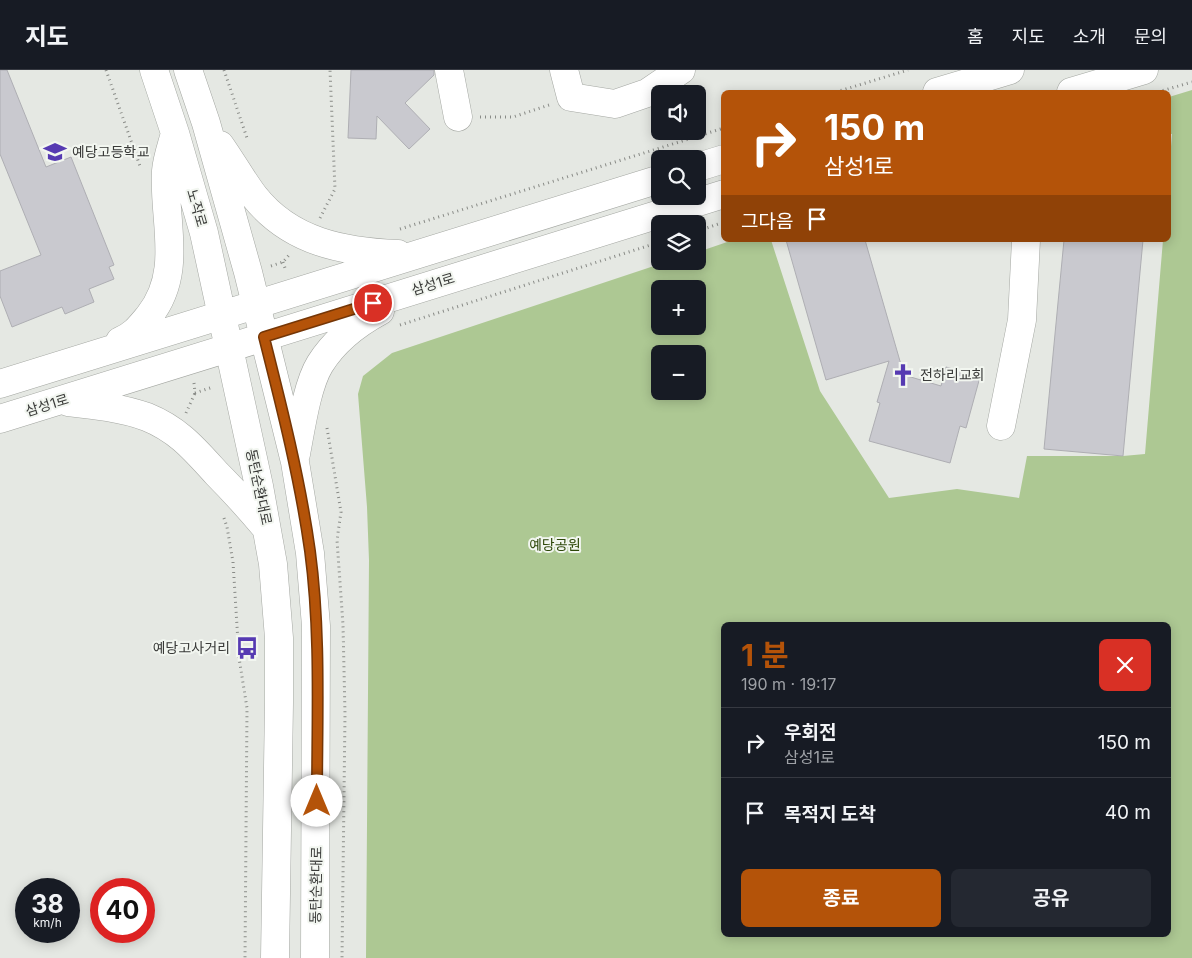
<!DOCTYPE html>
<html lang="ko">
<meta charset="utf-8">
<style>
body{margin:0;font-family:Inter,"Noto Sans KR",sans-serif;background:#242831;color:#f1f3f6;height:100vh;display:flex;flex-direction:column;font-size:19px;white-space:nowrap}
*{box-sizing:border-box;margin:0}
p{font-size:16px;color:#9ea1a6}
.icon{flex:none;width:28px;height:28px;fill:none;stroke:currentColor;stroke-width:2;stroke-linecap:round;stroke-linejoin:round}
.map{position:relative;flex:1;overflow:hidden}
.details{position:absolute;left:721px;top:552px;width:450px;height:315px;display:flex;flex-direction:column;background:#171b24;border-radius:8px;box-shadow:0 2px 12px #0003}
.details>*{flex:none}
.guide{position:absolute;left:721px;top:20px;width:450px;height:152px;border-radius:8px;box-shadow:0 2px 12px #0003;background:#b45309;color:#fff;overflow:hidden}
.tools{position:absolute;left:651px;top:15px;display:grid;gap:10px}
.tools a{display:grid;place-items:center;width:55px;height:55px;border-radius:8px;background:#171b24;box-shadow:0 2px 12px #0003;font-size:25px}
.speed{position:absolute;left:15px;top:808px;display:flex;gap:10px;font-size:25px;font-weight:700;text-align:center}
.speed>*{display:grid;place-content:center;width:65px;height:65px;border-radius:50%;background:#171b24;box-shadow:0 2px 12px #0003;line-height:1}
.speed small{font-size:12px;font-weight:400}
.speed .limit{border:8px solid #d22;background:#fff;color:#111}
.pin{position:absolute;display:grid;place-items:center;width:42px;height:42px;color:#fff;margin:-21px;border:2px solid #fff;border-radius:50%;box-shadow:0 1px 5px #0007}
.me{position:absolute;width:55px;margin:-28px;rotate:0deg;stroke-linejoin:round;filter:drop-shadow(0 0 4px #0008)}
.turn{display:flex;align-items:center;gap:18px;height:105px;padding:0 20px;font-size:22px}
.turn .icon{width:65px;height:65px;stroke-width:2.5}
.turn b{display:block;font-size:35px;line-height:42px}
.then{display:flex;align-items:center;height:48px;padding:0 20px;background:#0003;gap:10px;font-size:19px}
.round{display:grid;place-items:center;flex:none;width:52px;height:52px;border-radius:8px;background:#242831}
.headline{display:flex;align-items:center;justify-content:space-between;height:85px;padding:0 20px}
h1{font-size:30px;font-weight:700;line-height:38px;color:#b45309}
.cta{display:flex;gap:10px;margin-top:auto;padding:10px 20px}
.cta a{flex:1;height:58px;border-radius:8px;background:#b45309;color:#fff;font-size:20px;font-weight:700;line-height:58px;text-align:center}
.cta a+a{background:#242831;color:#f1f3f6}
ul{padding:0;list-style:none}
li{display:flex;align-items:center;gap:15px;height:70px;padding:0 20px;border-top:1px solid #363941}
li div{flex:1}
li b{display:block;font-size:19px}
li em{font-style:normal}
header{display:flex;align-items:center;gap:30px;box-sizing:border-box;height:70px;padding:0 25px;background:#171b24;border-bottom:1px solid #363941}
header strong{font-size:24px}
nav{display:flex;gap:28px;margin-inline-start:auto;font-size:18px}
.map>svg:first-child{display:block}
</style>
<header>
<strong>지도</strong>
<nav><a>홈</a><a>지도</a><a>소개</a><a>문의</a></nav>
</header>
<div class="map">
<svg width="1192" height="888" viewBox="0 0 1192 888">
<rect width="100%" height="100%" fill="#e5e8e3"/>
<path fill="#adc893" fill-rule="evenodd" d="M1192,20V888H366L369,490L367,437L358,324L363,306L392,283L669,191H698V182L733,170H771L820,321L889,428L957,419L1019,428L1027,386H1123L1145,384L1163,170H1169V101L1172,64H1169V27ZM660,219H698V256H660ZM660,284H698V321H660ZM724,555H1169V865H724Z"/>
<path fill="#c9c9cf" stroke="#aeaeb3" d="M0,0H7L46,97L71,87L114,195L109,197L114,209L89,219L94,232L65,244L62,237L12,257L0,226V201L41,185L0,84Z
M351,0H434V5L405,33L430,59L409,79L377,46L376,69L348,68Z
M786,170H865L904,305L941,316L946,297L980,307L966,358L960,356L950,393L869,371L880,333L877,332L889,291L826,310Z
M1064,170H1143L1123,386L1044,379Z"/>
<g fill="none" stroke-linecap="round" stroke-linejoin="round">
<defs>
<path id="minor" d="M154,0L175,63L204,163L259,416L273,494L279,568V633L275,888
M188,0L206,53L248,202L295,392L310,483L316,556L315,888
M449,0L458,47
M564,0L571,27L615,34L647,23L681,0
M937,22L1010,0
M1071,22L1144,0
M220,75C232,92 242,110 254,126C290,172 344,182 398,184
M698,97L724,89
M120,271C134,265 139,258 149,246C184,202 163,151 166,101C167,89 171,78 174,67
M0,314L660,109
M68,332C95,335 122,338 147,347C179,360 195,380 217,404C234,421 250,439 266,458
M0,349L724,124
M1001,356L1022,250L1026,170
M296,384C301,358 307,315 320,294C335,270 356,254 380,241"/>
</defs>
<use href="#minor" stroke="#a4a7a2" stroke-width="29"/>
<path stroke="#898b87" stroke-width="3" stroke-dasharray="1 4" stroke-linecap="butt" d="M106,0L141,99
M224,0L248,71
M836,22L908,0
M1158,22L1192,12
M480,47H513L549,35
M320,148L335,119L330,0
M400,159L724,58
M698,161L724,152
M283,192L286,201
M271,196L283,192L289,185
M400,255L660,172
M194,313L195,323L213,317
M186,343L195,323
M327,358L341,442L337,470L343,555L345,644L342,888
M224,448L227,457L233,492L239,588L247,638L245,888"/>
<use href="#minor" stroke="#fff" stroke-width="28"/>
</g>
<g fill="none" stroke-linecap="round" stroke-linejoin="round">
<defs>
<path id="route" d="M317,731C317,648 321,563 310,481C300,409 282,338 264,267L373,233"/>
</defs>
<use href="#route" stroke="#753606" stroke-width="12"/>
<use href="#route" stroke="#b45309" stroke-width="9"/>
</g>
<defs>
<symbol id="school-bare" viewBox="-9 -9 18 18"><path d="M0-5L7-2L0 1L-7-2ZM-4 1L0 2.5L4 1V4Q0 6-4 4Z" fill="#563ab2" stroke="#f2f6f0" stroke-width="2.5" paint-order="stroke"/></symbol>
<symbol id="church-bare" viewBox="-9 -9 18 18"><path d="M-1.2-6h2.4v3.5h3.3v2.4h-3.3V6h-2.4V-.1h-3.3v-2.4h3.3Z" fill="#563ab2" stroke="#f2f6f0" stroke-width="2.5" paint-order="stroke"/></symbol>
<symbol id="bus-bare" viewBox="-9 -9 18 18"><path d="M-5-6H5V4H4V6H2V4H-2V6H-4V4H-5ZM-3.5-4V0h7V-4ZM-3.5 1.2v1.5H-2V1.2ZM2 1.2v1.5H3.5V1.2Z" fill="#563ab2" stroke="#f2f6f0" stroke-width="2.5" paint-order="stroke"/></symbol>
</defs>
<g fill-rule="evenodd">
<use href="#school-bare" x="39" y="66" width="32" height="32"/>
<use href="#church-bare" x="887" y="289" width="32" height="32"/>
<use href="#bus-bare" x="231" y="562" width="32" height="32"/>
</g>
<g text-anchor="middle" stroke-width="4" stroke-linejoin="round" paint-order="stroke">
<g font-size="14" fill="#393a38" stroke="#f2f6f0" text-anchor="start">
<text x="72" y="87">예당고등학교</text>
<text x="920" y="310">전하리교회</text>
<text x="230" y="583" text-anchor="end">예당고사거리</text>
</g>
<g font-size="14" fill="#393a38" stroke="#f2f6f0">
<text transform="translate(197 138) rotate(74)" y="5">노작로</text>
<text transform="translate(433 214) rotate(-17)" y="5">삼성1로</text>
<text transform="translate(47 335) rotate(-17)" y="5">삼성1로</text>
<text transform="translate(259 417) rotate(78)" y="5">동탄순환대로</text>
<text transform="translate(316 815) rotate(-89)" y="5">동탄순환대로</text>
</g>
<g font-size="14" fill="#2d4708" stroke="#f2f6f0">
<text x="555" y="480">예당공원</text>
</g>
</g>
</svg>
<div class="tools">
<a><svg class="icon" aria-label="sound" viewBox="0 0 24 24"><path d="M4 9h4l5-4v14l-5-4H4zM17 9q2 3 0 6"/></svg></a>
<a><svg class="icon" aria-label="search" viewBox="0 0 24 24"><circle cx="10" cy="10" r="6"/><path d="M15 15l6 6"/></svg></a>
<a><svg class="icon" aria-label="layers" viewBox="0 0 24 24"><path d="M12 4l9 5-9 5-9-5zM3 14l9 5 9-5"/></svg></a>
<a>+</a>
<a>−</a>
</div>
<div class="speed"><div>38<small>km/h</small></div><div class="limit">40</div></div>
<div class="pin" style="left:373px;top:233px;background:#d93025"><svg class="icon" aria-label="arrive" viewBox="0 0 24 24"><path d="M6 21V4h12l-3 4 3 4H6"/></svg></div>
<svg class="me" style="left:317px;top:731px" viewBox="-20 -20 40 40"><circle r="19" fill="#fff"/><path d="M0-13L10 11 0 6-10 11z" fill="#b45309"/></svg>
<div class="guide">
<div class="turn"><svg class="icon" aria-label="right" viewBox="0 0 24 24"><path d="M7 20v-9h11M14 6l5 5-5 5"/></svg><div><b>150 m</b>삼성1로</div></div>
<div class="then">그다음<svg class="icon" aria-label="arrive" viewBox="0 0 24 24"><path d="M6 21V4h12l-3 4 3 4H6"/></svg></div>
</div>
<section class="details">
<div class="headline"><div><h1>1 분</h1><p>190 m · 19:17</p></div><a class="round" style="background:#d93025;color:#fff"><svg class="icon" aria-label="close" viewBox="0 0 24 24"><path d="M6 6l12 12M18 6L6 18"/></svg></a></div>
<ul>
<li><svg class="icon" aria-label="right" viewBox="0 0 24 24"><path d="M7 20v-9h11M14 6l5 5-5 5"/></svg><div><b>우회전</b><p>삼성1로</p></div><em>150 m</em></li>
<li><svg class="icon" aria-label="arrive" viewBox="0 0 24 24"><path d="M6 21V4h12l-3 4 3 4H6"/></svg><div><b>목적지 도착</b></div><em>40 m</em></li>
</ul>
<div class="cta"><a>종료</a><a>공유</a></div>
</section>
</div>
